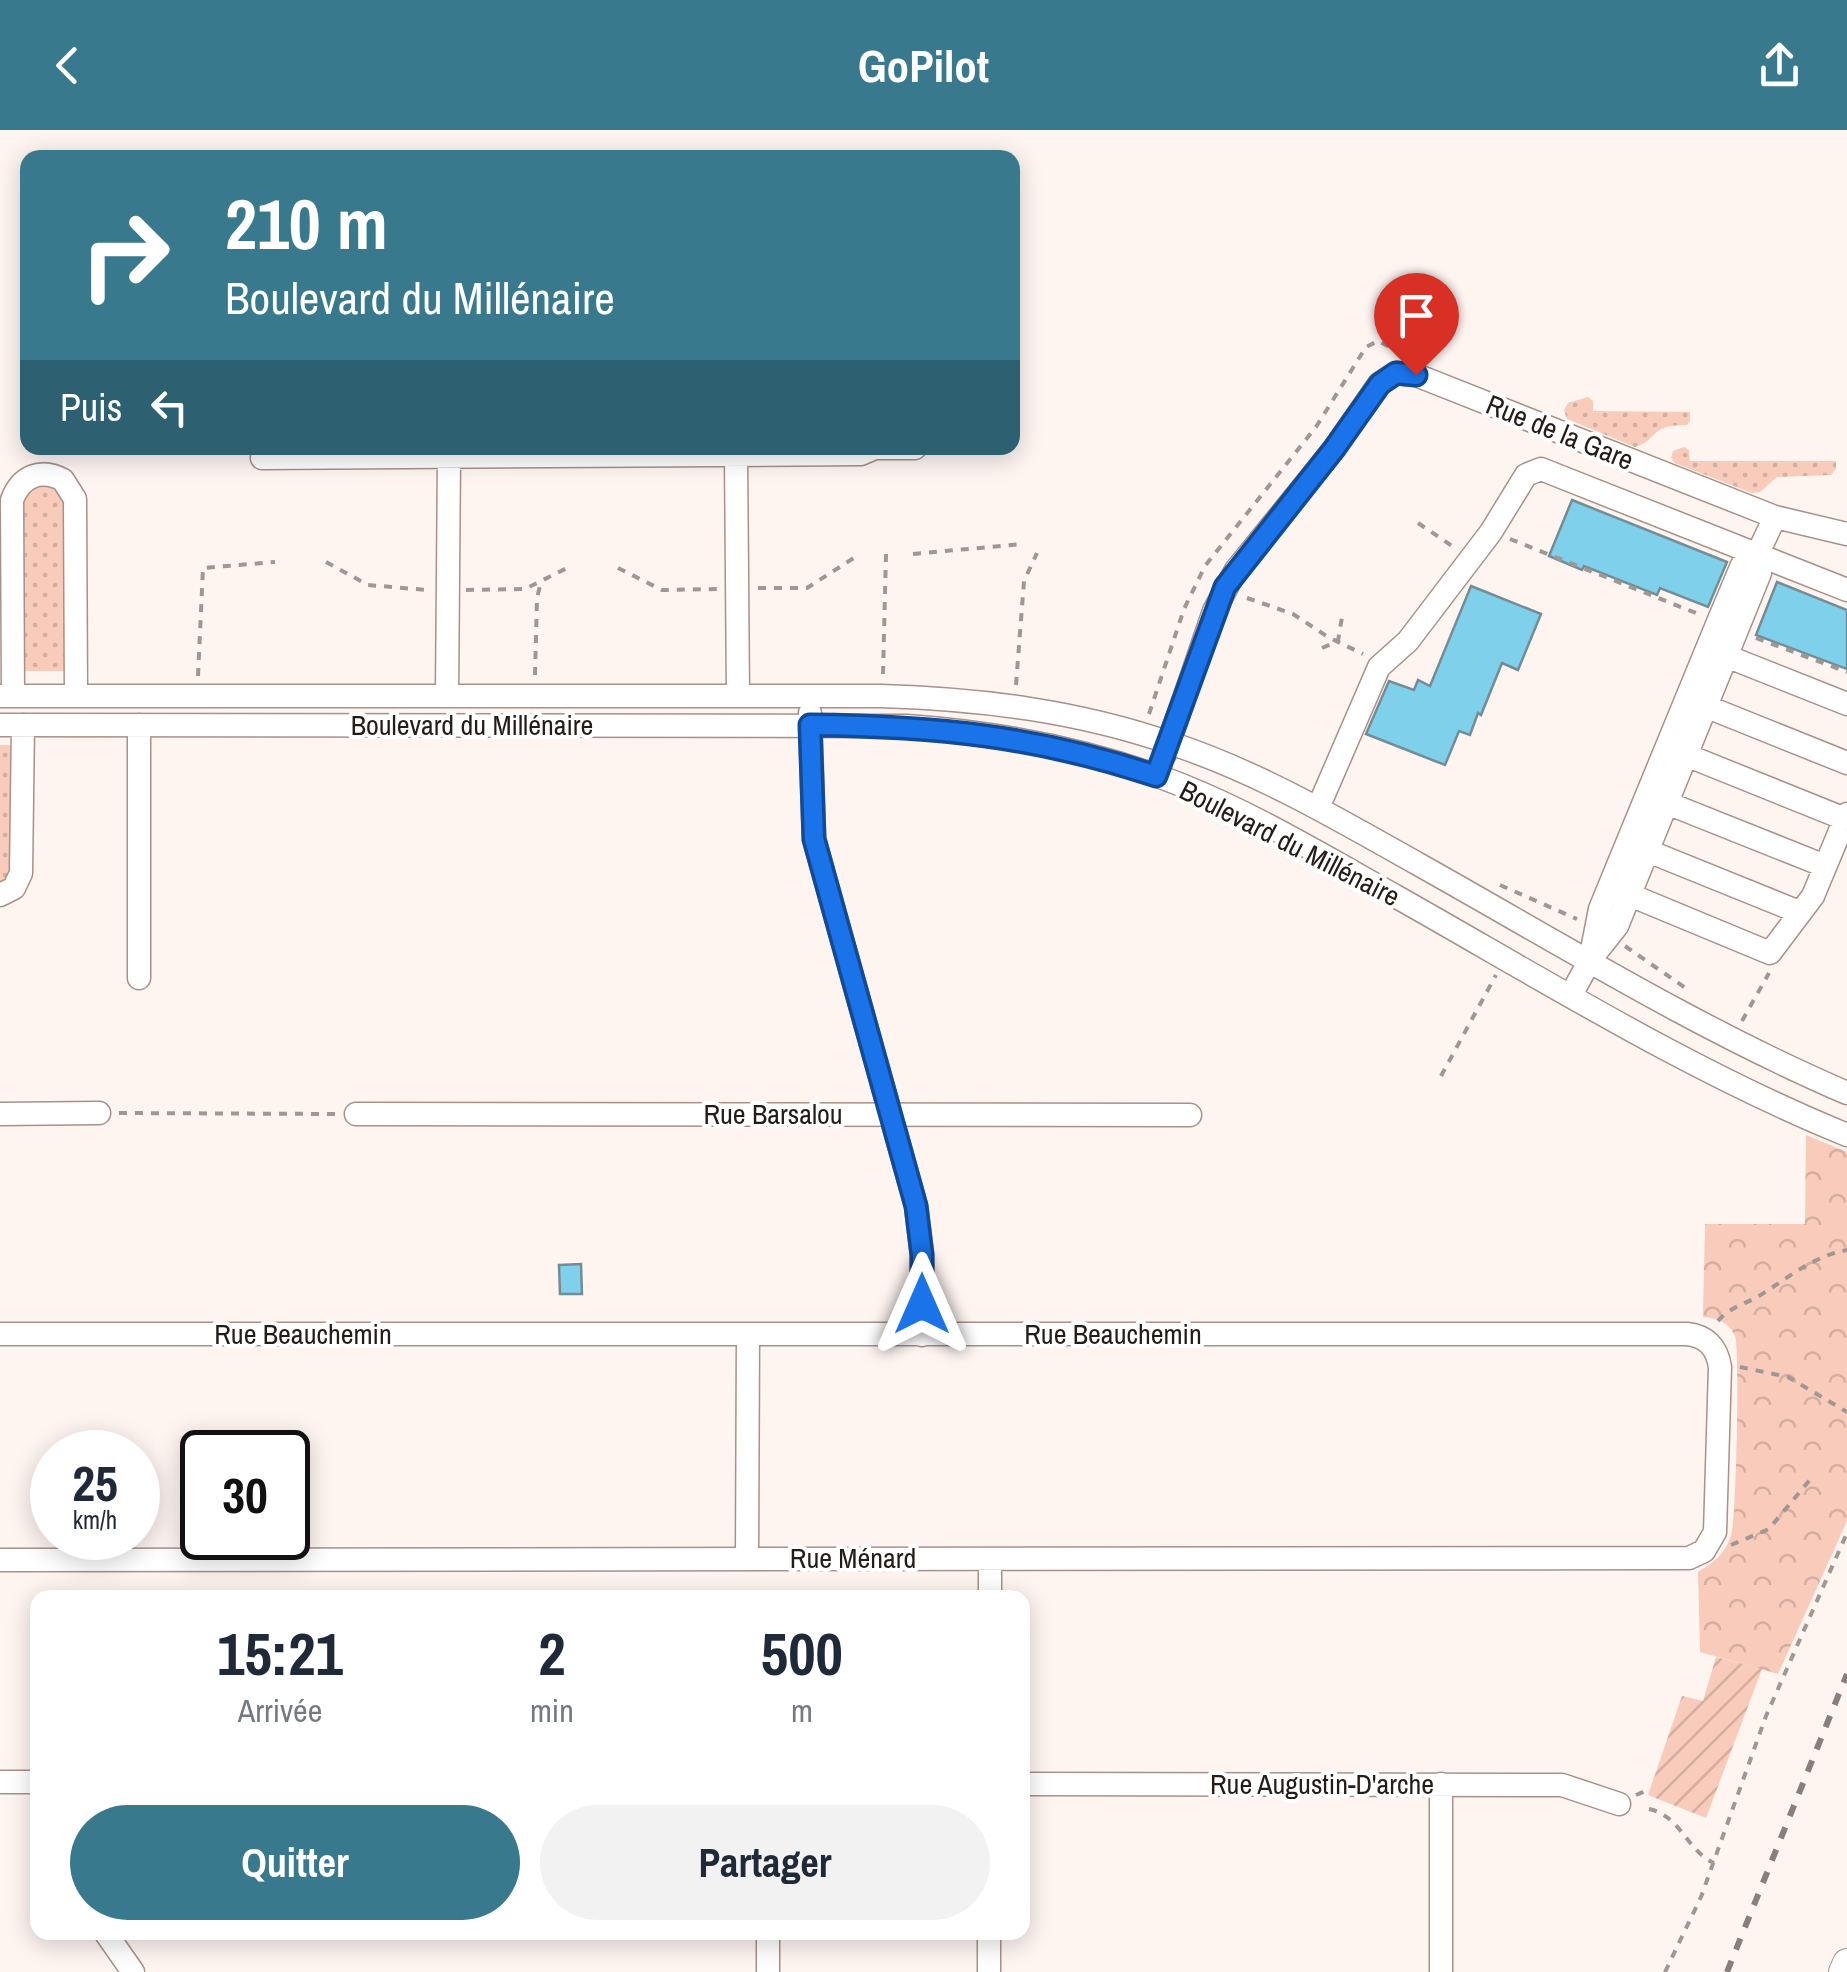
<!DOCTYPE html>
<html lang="fr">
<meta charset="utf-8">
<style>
body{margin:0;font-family:"Archivo Narrow",sans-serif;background:#f2f2f3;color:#1f2937;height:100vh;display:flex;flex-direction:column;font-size:38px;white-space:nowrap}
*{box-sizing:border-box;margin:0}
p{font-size:32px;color:#747a83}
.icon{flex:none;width:55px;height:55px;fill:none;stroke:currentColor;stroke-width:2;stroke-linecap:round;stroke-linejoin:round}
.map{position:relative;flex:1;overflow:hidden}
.drawer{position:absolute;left:30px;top:1460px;width:1000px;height:350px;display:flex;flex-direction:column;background:#fff;border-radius:20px;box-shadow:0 5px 25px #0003}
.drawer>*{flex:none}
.top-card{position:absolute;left:20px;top:20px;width:1000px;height:305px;border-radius:20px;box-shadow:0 5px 25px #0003;background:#39798d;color:#fff;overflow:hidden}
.speed{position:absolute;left:30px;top:1300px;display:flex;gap:20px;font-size:50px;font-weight:700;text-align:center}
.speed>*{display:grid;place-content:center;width:130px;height:130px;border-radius:50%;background:#fff;box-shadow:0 5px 25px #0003;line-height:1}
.speed small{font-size:25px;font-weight:400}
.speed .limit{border:5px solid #111;border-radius:15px;background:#fff;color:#111}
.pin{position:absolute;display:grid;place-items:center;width:85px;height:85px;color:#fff;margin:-102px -42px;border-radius:50% 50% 50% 0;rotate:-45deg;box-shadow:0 0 10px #0007}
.pin .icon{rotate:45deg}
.me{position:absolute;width:110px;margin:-55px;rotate:0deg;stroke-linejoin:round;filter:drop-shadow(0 0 8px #0008)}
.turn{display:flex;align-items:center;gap:35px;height:210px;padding:0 40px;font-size:45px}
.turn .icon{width:130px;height:130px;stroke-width:2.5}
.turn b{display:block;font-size:70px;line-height:85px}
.then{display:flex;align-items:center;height:95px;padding:0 40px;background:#0003;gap:20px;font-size:38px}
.eta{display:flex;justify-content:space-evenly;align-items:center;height:170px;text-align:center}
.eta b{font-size:60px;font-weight:700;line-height:70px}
.primary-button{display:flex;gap:20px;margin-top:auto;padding:20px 40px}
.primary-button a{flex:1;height:115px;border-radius:60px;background:#39798d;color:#fff;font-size:40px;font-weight:700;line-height:115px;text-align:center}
.primary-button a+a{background:#f2f2f3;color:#1f2937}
header{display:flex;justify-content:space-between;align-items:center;height:130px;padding:0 40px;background:#39798d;color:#fff;font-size:45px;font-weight:700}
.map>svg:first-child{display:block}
</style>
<header><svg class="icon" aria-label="back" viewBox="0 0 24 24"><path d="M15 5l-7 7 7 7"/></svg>GoPilot<svg class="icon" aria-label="share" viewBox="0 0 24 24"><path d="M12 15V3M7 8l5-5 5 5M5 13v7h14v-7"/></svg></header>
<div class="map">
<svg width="1847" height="1842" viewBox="0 0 1847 1842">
<defs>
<pattern id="grass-dots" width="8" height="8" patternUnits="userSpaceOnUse" patternTransform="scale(2.5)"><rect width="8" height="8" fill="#f8cbbb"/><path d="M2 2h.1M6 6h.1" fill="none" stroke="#d4aea0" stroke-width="1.8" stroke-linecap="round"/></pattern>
<pattern id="park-crowns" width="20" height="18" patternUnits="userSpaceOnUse" patternTransform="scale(2.5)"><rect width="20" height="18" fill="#f8cbbb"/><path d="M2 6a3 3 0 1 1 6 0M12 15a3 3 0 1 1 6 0" fill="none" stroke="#d4aea0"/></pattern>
<pattern id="garden-furrows" width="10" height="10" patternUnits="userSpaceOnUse" patternTransform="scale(2.5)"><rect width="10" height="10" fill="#f8cbbb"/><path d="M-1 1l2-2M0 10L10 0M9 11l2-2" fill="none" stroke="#d4aea0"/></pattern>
</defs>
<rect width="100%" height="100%" fill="#fef5f1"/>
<path fill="url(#grass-dots)" d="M1588,267L1593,271V281L1690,282V291L1687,295C1648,295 1660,309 1635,317L1567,289L1564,280L1568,273Z
M1684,317L1689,320L1690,331H1836V339L1831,345L1777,347L1760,362L1752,363L1675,333L1671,328L1673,321Z
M40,356L53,357L66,370L65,541H24L23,371L27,364Z
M0,615H9L11,619L13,736L9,747L0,754Z"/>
<path fill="url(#park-crowns)" d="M1806,1005L1847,1022V1391L1778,1544L1700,1522L1698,1442C1715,1432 1728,1421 1732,1401C1736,1382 1740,1219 1735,1206C1729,1192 1717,1188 1703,1187L1705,1094H1805Z"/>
<path fill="url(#garden-furrows)" d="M1716,1527L1762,1539L1706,1688L1648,1665L1682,1566L1703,1571Z"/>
<path fill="#7fd0eb" stroke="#758c94" stroke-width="2.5" d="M1572,370L1727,432L1708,477L1660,458L1657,465L1584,436L1582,440L1549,426Z
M1777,452L1847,480V539L1756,505Z
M1471,456L1541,484L1518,540L1502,533L1481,585L1478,583L1470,605L1459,601L1445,635L1366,604L1389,551L1414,560L1418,550L1430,556Z
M581,1134L582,1164H560L559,1135Z"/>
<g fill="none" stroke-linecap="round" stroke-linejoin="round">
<defs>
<path id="minor" d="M736,325L738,566
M262,328L861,324L875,318H915
M1726,526L1847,574
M0,566H881C981,569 1078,581 1173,614C1260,643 1338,689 1418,734C1559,813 1698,899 1847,963
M13,566L12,370C21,346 41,338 63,350L75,369L76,566
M447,566L449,327
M1705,576L1847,633
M810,583L814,709L916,1076L922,1125V1205
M0,595L907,596C990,602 1072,616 1152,644C1238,674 1317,722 1397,767C1544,850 1690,941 1847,1005
M1165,624L1214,481L1236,440L1334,319L1379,254L1396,243L1416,245L1775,387L1847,404
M1686,625L1845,689
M1667,673L1825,736
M1318,678L1379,537L1408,511L1491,402L1526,345L1541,339L1847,460
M1648,721L1799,782
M0,765L14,758L21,743L23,595
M1630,765L1770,823L1813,766L1847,684
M1590,830L1600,779L1718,492L1742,435L1757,425L1775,387
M139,848V595
M1571,865L1590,830L1617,796L1760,443L1757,425
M0,984L99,983
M356,984L1190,985
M0,1204H1687C1706,1206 1717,1217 1720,1237L1715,1402L1704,1421L1689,1428L0,1430
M747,1428L748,1204
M990,1468V1429
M0,1652H38
M1022,1654L1562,1655L1619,1674
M1441,1654V1842
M105,1802L133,1842
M768,1842V1802
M989,1842V1802"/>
<path id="major" d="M1843,1842L1847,1833"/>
</defs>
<use href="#minor" stroke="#a79189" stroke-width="25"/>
<use href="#major" stroke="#a79189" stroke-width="30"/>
<path stroke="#a09793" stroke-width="4" stroke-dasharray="8 8" stroke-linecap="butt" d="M1418,393L1455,418
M1510,409L1701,485
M913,424L1022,414
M326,432L368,455L427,460
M618,438L662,460L719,459
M758,458H807L860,424
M466,460L525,459L567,438
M1247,468L1293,484L1328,507L1363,524
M1756,508L1847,542
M1322,518L1338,511L1342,487
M883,544L886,424
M535,545L537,468L541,452
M198,546L203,438L275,432
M1016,555L1024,451L1037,423
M1149,584L1184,479L1205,436L1316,297L1366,217L1378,211L1398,221
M1500,755L1577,789
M1625,816L1687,859
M1742,891L1769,843
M1441,946L1496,845
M119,983L335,984
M1718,1191C1728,1178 1745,1174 1759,1166C1788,1148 1813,1126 1847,1120
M1740,1237L1788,1247L1847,1282
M1731,1415L1769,1399L1813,1346
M1636,1665L1650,1659
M1649,1679C1681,1686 1687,1721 1714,1733
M1665,1842L1701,1767L1766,1586L1847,1403"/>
<use href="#minor" stroke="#fff" stroke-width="22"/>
<use href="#major" stroke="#fff" stroke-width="28"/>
<path stroke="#887f7c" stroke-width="6" stroke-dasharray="12 12" stroke-linecap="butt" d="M1727,1842L1847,1544"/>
</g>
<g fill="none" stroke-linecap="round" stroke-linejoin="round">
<defs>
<path id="route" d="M922,1174V1125L916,1076L814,709L810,595C935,596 1036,606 1156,646L1225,457L1334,319L1380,254L1396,243L1416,245"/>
</defs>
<use href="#route" stroke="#114b97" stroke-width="25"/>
<use href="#route" stroke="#1a73e8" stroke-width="18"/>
</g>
<g text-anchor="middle" stroke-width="8" stroke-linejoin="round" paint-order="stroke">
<g font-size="28" fill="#241c19" stroke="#fff">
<text transform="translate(1560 302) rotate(22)" y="10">Rue de la Gare</text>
<text x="472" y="605">Boulevard du Millénaire</text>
<text transform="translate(1290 713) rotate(27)" y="10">Boulevard du Millénaire</text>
<text x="773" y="994">Rue Barsalou</text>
<text x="303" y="1214">Rue Beauchemin</text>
<text x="1113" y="1214">Rue Beauchemin</text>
<text x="853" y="1438">Rue Ménard</text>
<text x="1322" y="1664">Rue Augustin-D'arche</text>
</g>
</g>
</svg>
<div class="speed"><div>25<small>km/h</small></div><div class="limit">30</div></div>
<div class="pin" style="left:1416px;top:245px;background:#d93025"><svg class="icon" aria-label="arrive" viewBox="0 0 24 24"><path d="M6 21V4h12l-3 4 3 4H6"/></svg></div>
<svg class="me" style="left:922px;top:1174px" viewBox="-20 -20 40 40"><path d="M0-17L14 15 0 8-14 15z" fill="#1a73e8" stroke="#fff" stroke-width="4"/></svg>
<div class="top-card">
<div class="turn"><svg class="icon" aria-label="right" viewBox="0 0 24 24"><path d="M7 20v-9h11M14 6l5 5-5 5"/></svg><div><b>210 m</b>Boulevard du Millénaire</div></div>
<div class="then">Puis<svg class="icon" aria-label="left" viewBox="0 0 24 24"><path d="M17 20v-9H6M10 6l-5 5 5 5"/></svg></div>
</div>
<section class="drawer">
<div class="eta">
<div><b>15:21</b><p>Arrivée</p></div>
<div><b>2</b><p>min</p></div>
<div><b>500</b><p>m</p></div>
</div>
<div class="primary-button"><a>Quitter</a><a>Partager</a></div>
</section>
</div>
